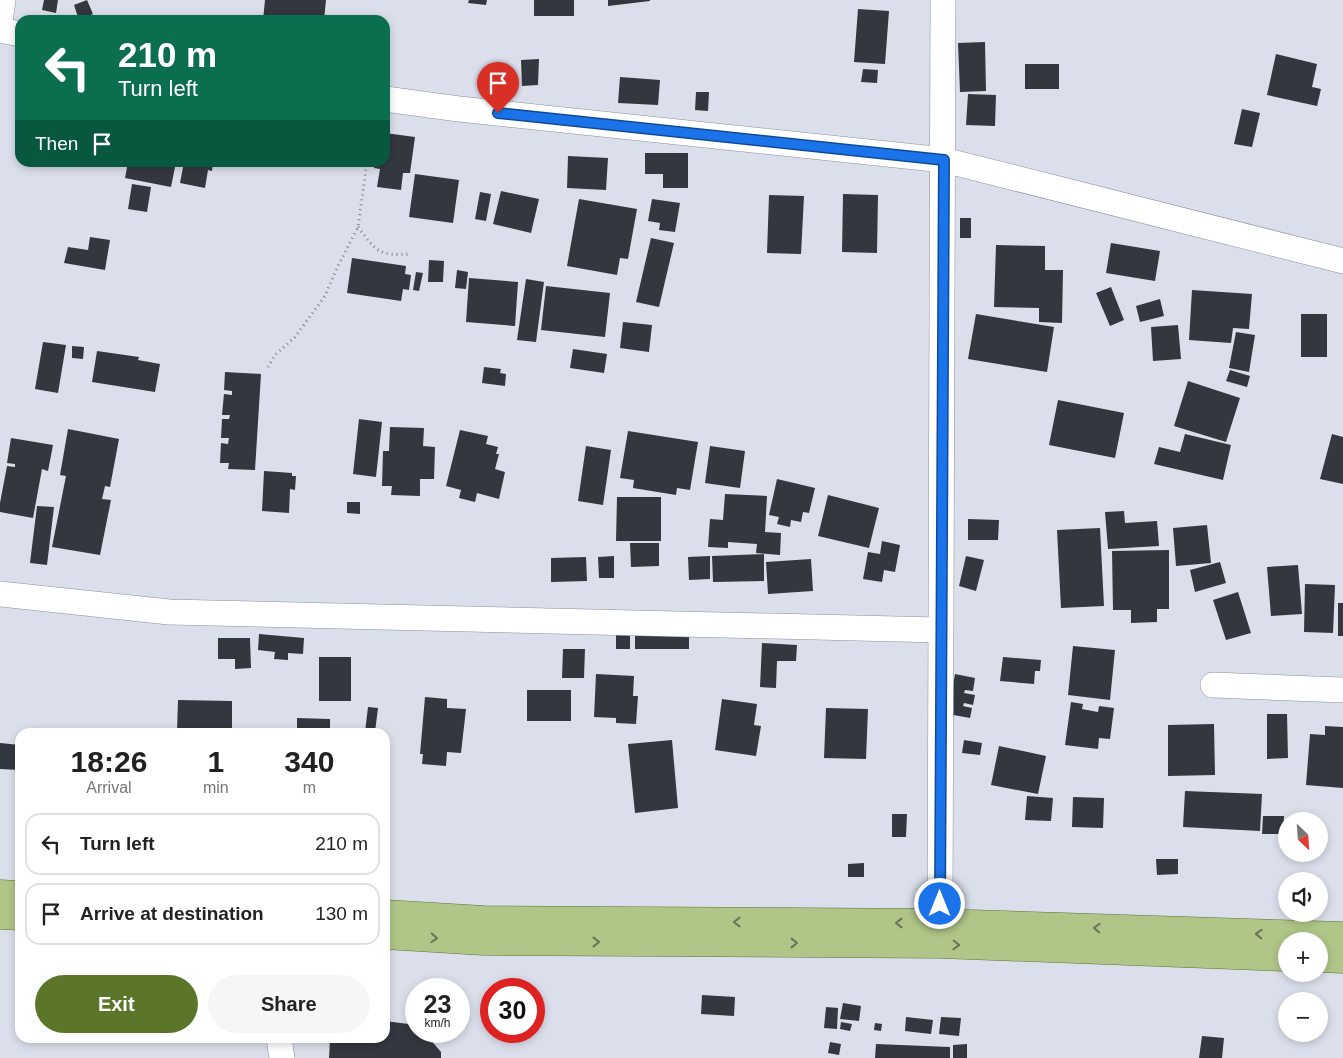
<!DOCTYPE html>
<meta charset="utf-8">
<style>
body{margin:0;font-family:Helvetica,sans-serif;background:#f6f6f6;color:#222;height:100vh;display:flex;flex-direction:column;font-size:19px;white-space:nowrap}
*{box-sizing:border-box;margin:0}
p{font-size:16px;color:#767676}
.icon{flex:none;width:28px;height:28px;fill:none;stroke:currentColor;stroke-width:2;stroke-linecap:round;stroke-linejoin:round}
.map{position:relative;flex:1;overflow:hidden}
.panel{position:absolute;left:15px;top:728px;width:375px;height:315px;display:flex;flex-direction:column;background:#fff;border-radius:15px;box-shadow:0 2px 8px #0003}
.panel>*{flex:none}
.guide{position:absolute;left:15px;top:15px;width:375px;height:152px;border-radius:15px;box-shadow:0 2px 8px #0003;background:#0b6e4f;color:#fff;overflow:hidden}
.needle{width:32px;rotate:155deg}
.fabs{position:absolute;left:1278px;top:812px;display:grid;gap:10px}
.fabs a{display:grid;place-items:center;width:50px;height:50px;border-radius:50%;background:#fff;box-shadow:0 2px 8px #0003;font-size:25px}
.speed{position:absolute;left:405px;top:978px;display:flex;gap:10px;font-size:25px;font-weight:700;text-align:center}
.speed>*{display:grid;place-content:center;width:65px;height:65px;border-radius:50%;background:#fff;box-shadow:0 2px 8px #0003;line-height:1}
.speed small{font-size:12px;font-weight:400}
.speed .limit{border:8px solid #d22;background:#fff;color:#111}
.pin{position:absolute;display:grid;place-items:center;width:42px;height:42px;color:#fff;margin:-51px -21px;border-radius:50% 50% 50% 0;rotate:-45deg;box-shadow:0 0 5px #0007}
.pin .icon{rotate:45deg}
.me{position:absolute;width:55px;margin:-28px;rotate:0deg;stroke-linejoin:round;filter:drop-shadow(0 0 4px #0008)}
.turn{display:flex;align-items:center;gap:18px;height:105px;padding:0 20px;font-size:22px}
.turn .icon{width:65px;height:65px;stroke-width:2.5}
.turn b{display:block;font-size:35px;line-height:42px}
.then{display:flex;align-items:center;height:48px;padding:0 20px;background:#0003;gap:10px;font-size:19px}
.eta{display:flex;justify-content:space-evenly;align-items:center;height:85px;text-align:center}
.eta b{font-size:30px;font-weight:700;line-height:35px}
.cta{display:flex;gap:10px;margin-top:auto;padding:10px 20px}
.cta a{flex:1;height:58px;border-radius:30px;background:#5b7529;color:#fff;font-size:20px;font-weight:700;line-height:58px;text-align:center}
.cta a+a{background:#f6f6f6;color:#222}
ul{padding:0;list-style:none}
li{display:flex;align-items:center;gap:15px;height:62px;margin:0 10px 8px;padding:0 10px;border:2px solid #e0e0e0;border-radius:15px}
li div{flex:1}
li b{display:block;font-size:19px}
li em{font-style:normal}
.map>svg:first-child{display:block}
</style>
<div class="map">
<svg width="1343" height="1058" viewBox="0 0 1343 1058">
<rect width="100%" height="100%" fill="#dbdfeb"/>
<path fill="#33373f" d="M44,0H58L56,13L42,10Z
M87,0L93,14L79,20L74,5Z
M265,0H326L324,20H263Z
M469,0H487L486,5L468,3Z
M534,0H574V16H534Z
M608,0H650V1L608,6Z
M858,9L889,11L885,64L854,62Z
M985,42L986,91L960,92L958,43Z
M1276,54L1317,64L1312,87L1321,89L1317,106L1267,95Z
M539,59L538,85L522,86L521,60Z
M1025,64H1059V89H1025Z
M863,69L878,70L877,83L861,82Z
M620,77L660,80L658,105L618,103Z
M696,92H709L708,111L695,110Z
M968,94L996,95L995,126L966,125Z
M1242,109L1260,113L1252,147L1234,144Z
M385,133L415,137L410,173H403L401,190L377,187L380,169L374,168L375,162H385Z
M645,153H688V188H663V174H645Z
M568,156L608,158L606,190L567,188Z
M56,162H81V167Z
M128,162H176L171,187L125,178Z
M184,162H213L212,171L208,170L205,188L180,183Z
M415,174L459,180L453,223L409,217Z
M132,184L151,187L147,212L128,209Z
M501,191L539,199L531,233L493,224Z
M480,192L491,194L486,221L475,219Z
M843,194L878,195L877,253L842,252Z
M769,195L804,196L801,254L767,253Z
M579,199L637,209L628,259L620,258L617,275L567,266Z
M652,199L680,203L675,232L659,230L660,223L648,221Z
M960,218H971V238H960Z
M90,237L110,240L105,270L64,263L68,247L88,250Z
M651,238L674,243L659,307L636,302Z
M1111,243L1160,251L1155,281L1106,273Z
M996,245L1045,246V270H1063L1062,323L1039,322V308L994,307Z
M352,258L406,266L405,274L411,275L409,290L403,289L401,301L347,293Z
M429,260L444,261L443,282H428Z
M457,270L468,272L466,289L455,288Z
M416,272L423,273L419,291L413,290Z
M469,278L518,282L515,326L466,322Z
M526,279L544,282L536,342L517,340Z
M546,286L610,293L605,337L541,330Z
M1111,287L1124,320L1110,326L1096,293Z
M1192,290L1252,294L1249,329L1233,328L1231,343L1189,340Z
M1160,299L1164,316L1140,322L1136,306Z
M976,314L1054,327L1047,372L968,359Z
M1301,314H1327V357H1301Z
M623,322L652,325L649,352L620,348Z
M1178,325L1181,359L1153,361L1151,327Z
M1236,332L1255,335L1249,372L1229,368Z
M43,342L66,345L58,393L35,389Z
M72,346L84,347L83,359L72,358Z
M573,349L607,354L604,373L570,368Z
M97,351L139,357L138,360L160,364L155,392L92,382Z
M484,367L501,369L500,373L506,374L505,386L482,383Z
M1230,370L1250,376L1247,387L1226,381Z
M225,372L261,374L255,470L228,469L229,463H220L221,443L228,444L229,438H221L222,419H229L230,415H222L224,394L232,395V391L224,390Z
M1188,381L1240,398L1226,442L1174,426Z
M1058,400L1124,413L1115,458L1049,445Z
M359,419L382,422L376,477L353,474Z
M390,427L424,428L423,446L435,447L434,479H420V496L391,495L392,486H382L383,451H389Z
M68,429L119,439L110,487L105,486L102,499L111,500L100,555L52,547L66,476L60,475Z
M460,430L488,436L486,444L498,447L496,454H499L495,469L505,472L499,499L477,493L475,502L459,498L461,490L446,486Z
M628,431L698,442L690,490L677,488L676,495L633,488L634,480L620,478Z
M1185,434L1231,445L1223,480L1154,464L1159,447L1180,452Z
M1332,434L1343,437V484L1320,479Z
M11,438L53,445L48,471L42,469L33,518L0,512V503L7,466L15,467V464L7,463Z
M586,446L611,450L603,505L578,501Z
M710,446L745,451L740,488L705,483Z
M264,471L292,473V476H296L295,490L290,489L289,513L262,511Z
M777,479L815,488L809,513L803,512L801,522L791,520L790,527L777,524L779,517L769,515Z
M725,494L767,496L765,532L781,533L780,555L756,553L757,544L728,542V548L708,547L710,519L723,520Z
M828,495L879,508L869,548L818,536Z
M617,497H661V541H616Z
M347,502H360V514L347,513Z
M37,506L54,507L47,565L30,563Z
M1124,511L1125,523L1157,521L1159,546L1108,549L1105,512Z
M968,519L999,520L998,540H968Z
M1207,525L1211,563L1176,566L1173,528Z
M1100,528L1104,606L1061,608L1057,530Z
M882,541L900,545L895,572L884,570L882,582L863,579L868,552L880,554Z
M630,543H659V566L631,567Z
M1169,550V609H1157V622L1131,623V610H1113L1112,551Z
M764,554V581L713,582L712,556Z
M614,556V578H599L598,557Z
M710,556V579L689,580L688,557Z
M966,556L984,560L976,591L959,586Z
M586,557L587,581L551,582V558Z
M811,559L813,591L768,594L766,562Z
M1220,562L1226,583L1195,592L1190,570Z
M1298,565L1302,614L1271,616L1267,567Z
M1305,584L1335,585L1333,633L1304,632Z
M1238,592L1251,633L1226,640L1213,600Z
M1338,603H1343V636H1338Z
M689,624V649H635V635H630V649H616V625Z
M259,634L304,638L303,654L288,653V660L274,659L275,652L258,650Z
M218,638H250L251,668L235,669V659H218Z
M762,643L797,645L796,661H777L776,688L760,687Z
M1073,646L1115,650L1110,700L1068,695Z
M563,649H585L584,678H562Z
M319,657H351V701H319Z
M1003,657L1041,660L1040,671H1035L1034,684L1000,681Z
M596,674L634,676L633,696H638L636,724L616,723V718L594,717Z
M955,674L975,678L973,691L965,690L964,693L975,695L973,705L964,703L963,706L972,708L970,718L948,714Z
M527,690H571V721H527Z
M425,697L447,699V708L466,709L461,753L447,752L446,766L422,764L423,754H420Z
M722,699L757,704L754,725L761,726L756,756L715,750Z
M178,700L232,701V732H177Z
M1071,702L1083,704L1082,709L1098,712L1099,706L1114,708L1110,739L1099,738L1098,749L1065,745Z
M368,707L378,708L375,732H365Z
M826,708L868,709L866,759L824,758Z
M1267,714H1287L1288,758L1267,759Z
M297,718L330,719V732H297Z
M1214,724L1215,775L1168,776V725Z
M1325,726L1343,727V788L1306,785L1310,734L1325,735Z
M672,740L678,808L635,813L628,744Z
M964,740L982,743L980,755L962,753Z
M0,743L20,745V770L0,769Z
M999,746L1046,756L1038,794L991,785Z
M1185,791L1262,794L1260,831L1183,827Z
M1027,796L1053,798L1051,821L1025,820Z
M1073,797L1104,798L1103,828L1072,827Z
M892,814H907L906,837H892Z
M1263,816H1284L1283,834H1262Z
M1156,859H1178V874L1157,875Z
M864,863V877H848V864Z
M702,995L735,997L734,1016L701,1014Z
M843,1003L861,1006L859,1021L840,1019Z
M826,1007L838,1008L837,1029L824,1028Z
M906,1017L933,1020L931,1034L905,1031Z
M941,1017L961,1018L959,1036L939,1034Z
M385,1021L416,1025V1031H423L441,1052V1058H329L330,1039L332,1038H385Z
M841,1022L852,1024L850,1031L840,1029Z
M875,1023L882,1024L881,1031L874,1030Z
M443,1031H457V1034L443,1033Z
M1202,1036L1224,1038L1222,1058H1199Z
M830,1042L841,1044L839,1055L828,1053Z
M876,1044L950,1047V1058H875Z
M967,1044V1058H953V1045Z"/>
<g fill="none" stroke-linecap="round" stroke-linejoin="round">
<defs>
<path id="minor" d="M0,22L3,0
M0,30L20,34
M385,99L459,109L944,160L1343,261
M0,594L169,612L940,630
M1213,685L1343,690
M940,923L943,0
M279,1038L282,1058"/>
<path id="primary" d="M0,894L20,895
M385,914L484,920L940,923L1343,936
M0,915L20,916
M385,935L483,941L940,944L1286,957
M1319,958L1343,959"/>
</defs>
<use href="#minor" stroke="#8b8f99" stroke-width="26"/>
<use href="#primary" stroke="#5c7433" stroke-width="29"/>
<path stroke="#83868f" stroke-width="3" stroke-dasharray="1 4" stroke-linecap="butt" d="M358,227C377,252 378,256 411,254
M268,367L275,355L295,337L325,296L337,268L358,227L367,162"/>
<use href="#minor" stroke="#fff" stroke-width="25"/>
<use href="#primary" stroke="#b0c588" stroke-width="28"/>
</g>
<defs><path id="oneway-chevron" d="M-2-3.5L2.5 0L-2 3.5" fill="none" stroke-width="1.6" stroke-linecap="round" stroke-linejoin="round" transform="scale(1.25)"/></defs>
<g stroke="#697458">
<use href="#oneway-chevron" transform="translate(737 922) rotate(-180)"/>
<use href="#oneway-chevron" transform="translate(899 923) rotate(-180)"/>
<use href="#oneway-chevron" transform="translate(1097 928) rotate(-178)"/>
<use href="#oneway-chevron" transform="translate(1259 934) rotate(-178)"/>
<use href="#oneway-chevron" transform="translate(434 938) rotate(3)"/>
<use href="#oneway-chevron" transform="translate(596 942)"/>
<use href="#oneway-chevron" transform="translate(794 943)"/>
<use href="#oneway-chevron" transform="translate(956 945) rotate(2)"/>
</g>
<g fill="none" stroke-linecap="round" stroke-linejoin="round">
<defs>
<path id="route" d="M498,113L944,160L940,904"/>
</defs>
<use href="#route" stroke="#114b97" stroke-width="12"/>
<use href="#route" stroke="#1a73e8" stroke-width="9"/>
</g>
</svg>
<div class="fabs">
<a><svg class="needle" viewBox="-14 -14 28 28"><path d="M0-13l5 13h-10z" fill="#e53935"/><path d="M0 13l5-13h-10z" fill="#767676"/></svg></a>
<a><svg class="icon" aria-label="sound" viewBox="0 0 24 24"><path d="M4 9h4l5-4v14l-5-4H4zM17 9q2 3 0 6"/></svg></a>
<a>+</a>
<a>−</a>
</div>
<div class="speed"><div>23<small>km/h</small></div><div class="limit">30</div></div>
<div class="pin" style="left:498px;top:113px;background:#d93025"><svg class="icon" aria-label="arrive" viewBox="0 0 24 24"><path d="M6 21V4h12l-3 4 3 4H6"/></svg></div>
<svg class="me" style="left:940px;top:904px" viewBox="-20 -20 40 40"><circle r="17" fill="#1a73e8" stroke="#fff" stroke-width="3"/><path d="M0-11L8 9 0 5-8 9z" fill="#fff"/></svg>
<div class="guide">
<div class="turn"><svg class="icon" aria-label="left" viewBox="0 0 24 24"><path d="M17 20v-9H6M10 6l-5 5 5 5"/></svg><div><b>210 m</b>Turn left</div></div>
<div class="then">Then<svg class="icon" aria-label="arrive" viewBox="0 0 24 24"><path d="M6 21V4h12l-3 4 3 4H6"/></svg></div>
</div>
<section class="panel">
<div class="eta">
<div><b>18:26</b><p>Arrival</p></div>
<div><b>1</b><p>min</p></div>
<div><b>340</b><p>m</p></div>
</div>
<ul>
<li><svg class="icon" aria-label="left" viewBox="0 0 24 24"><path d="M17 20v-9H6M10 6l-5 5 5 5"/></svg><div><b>Turn left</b></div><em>210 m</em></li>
<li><svg class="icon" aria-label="arrive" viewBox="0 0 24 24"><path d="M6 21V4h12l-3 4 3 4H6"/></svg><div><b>Arrive at destination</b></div><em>130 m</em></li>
</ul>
<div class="cta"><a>Exit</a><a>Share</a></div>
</section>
</div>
